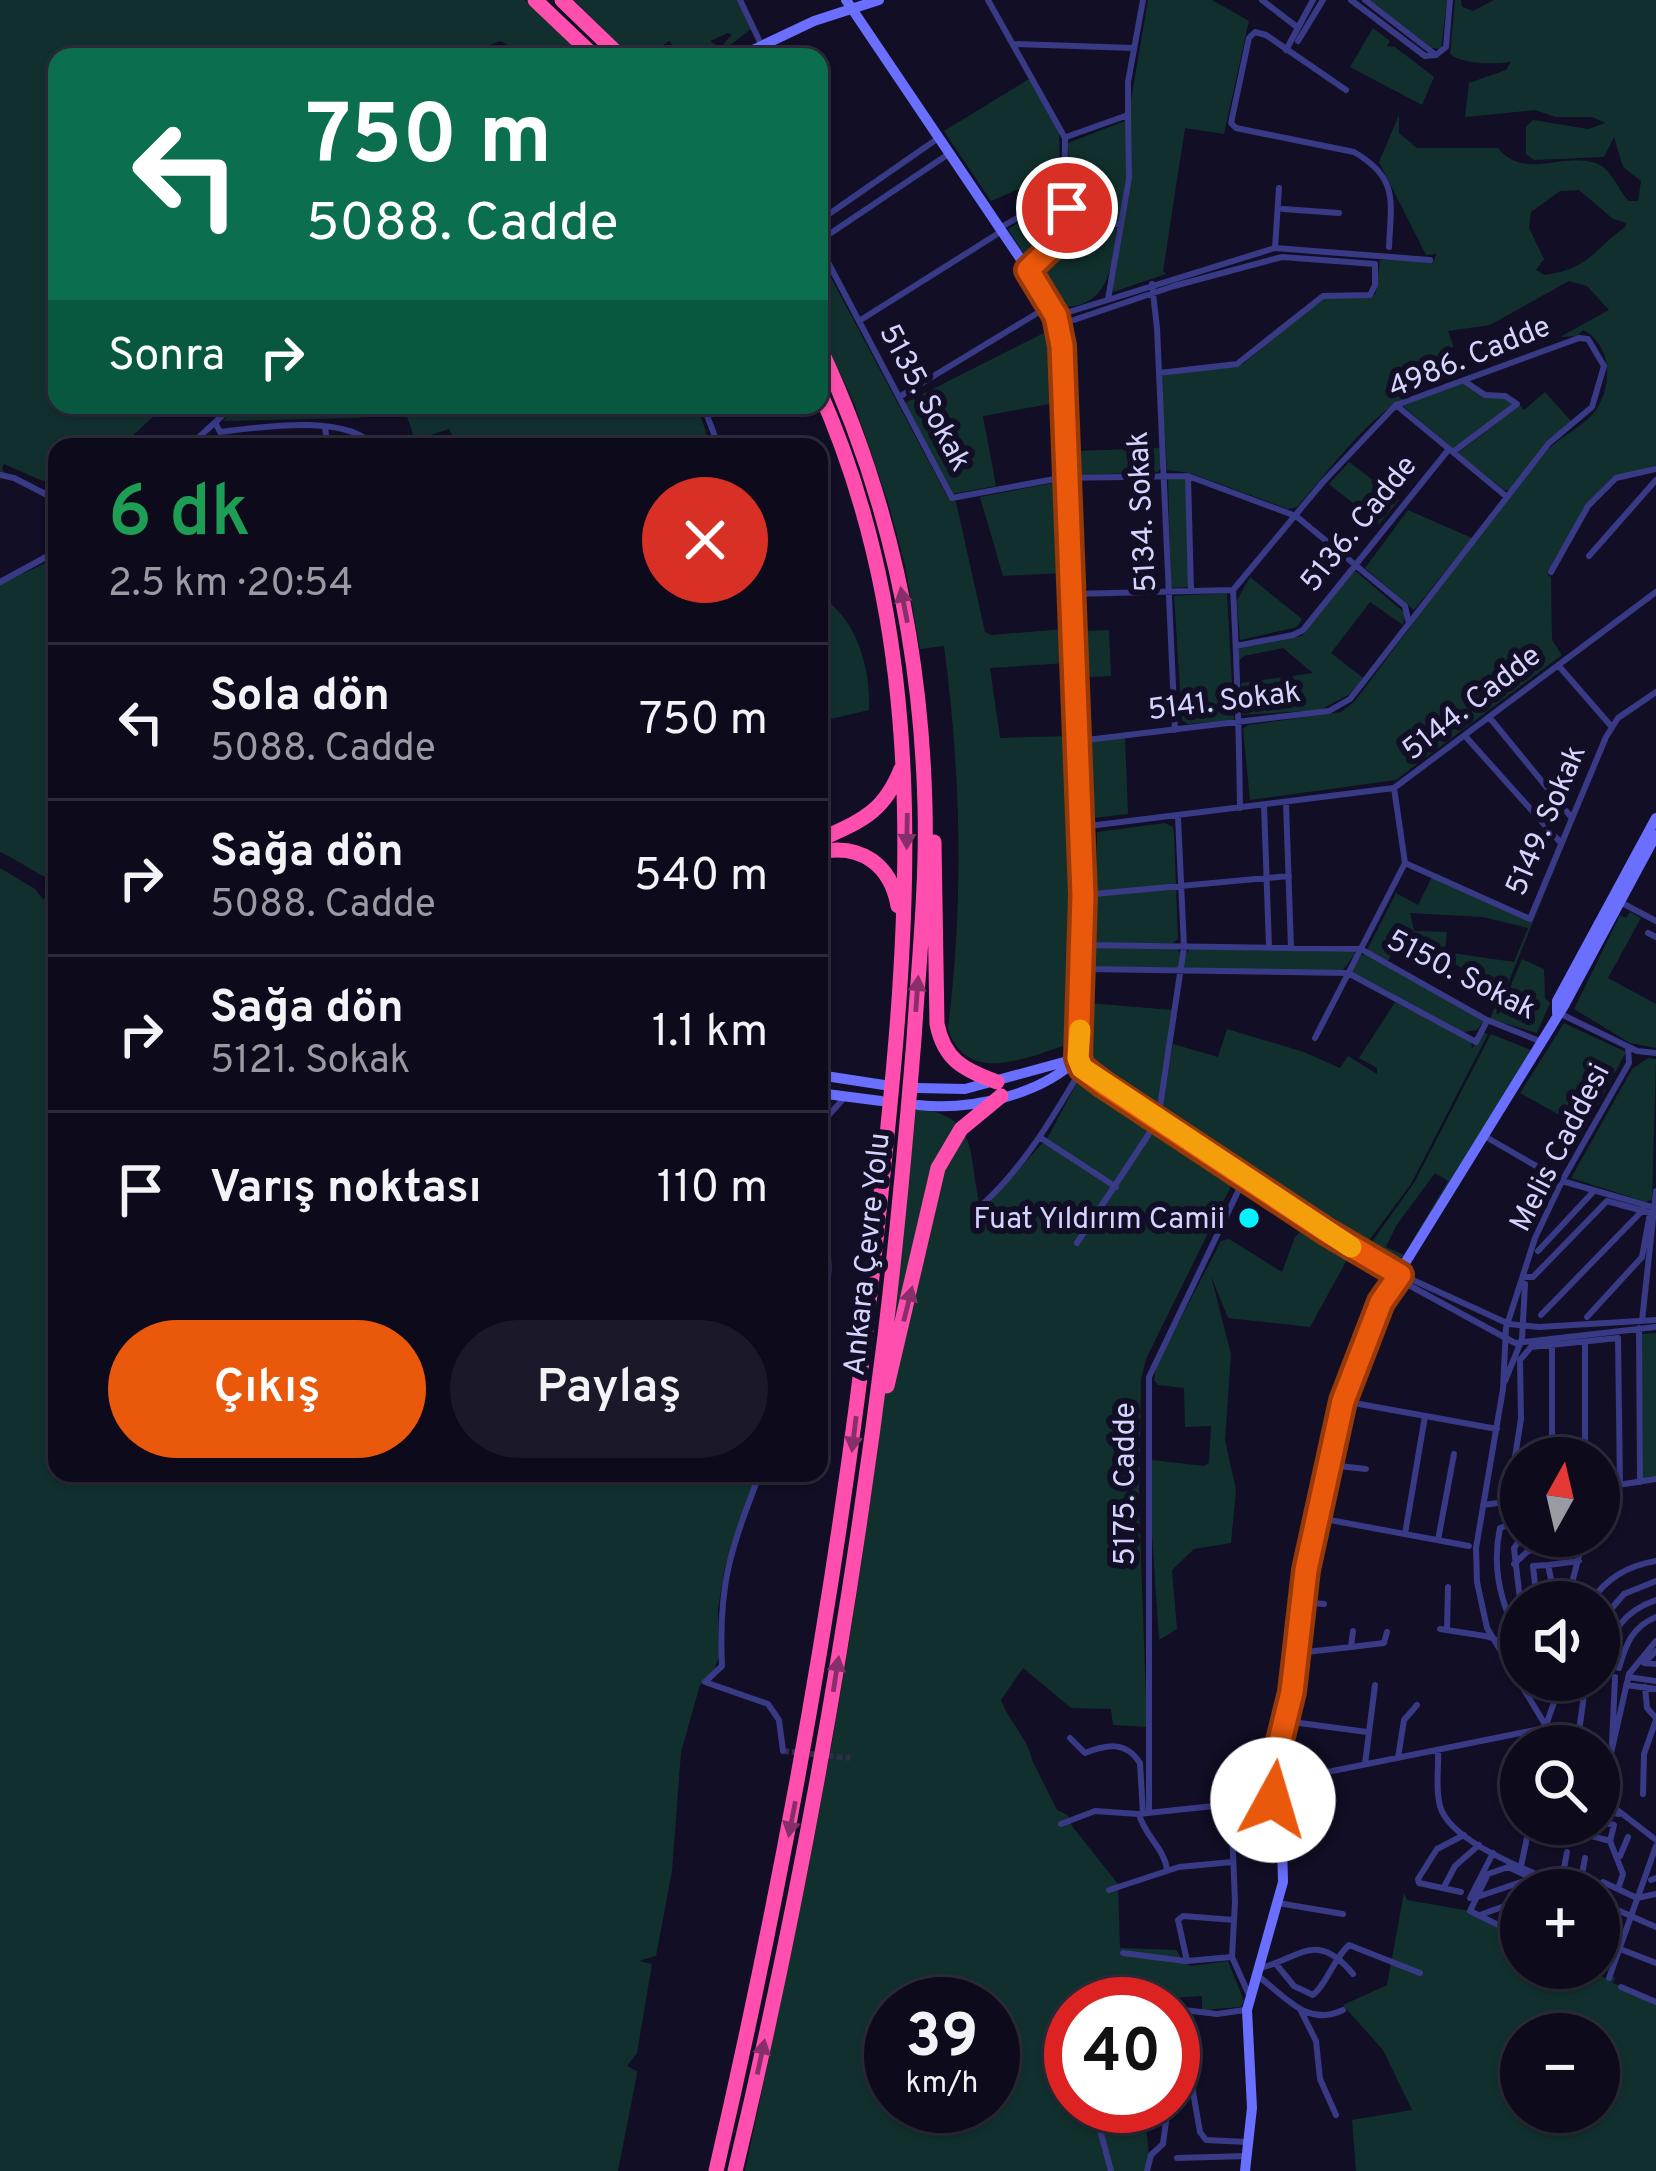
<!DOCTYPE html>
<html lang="tr">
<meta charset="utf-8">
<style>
body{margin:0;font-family:Overpass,sans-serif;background:#1b1829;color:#f1f3f6;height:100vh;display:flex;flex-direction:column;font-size:45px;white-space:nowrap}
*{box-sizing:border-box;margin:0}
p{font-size:39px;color:#9a9aa3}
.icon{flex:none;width:66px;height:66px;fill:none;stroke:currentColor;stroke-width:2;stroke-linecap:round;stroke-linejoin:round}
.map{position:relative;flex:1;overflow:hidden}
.details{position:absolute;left:48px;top:438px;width:780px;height:1044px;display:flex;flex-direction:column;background:#0d0a1c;border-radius:24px;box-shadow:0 3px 9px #0004,0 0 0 3px #2d2b3b}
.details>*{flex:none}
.hud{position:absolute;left:48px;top:48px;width:780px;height:366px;border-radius:24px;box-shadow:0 3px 9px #0004,0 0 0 3px #2d2b3b;background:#0b6e4f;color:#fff;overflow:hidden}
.needle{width:78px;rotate:8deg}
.fabs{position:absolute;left:1500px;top:1437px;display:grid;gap:24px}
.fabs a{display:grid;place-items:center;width:120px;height:120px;border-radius:50%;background:#0d0a1c;box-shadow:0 3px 9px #0004,0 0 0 3px #2d2b3b;font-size:60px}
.speed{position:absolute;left:864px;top:1977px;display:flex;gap:24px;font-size:60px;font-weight:700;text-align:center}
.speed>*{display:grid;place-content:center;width:156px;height:156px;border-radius:50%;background:#0d0a1c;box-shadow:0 3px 9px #0004,0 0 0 3px #2d2b3b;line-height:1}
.speed small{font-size:30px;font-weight:400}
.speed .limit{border:18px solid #d22;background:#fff;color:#111}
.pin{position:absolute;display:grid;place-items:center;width:102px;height:102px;color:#fff;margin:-51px;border:6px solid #fff;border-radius:50%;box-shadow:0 3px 12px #0007}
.me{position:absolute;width:132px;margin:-66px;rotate:6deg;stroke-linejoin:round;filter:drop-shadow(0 0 9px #0008)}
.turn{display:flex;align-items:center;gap:42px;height:252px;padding:0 60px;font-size:54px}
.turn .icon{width:156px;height:156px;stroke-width:2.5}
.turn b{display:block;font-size:84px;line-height:102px}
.then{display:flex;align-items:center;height:114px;padding:0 60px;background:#0003;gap:24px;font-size:45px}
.round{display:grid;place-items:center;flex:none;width:126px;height:126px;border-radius:63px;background:#1b1829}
.headline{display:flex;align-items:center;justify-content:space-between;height:204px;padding:0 60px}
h1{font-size:72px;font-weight:600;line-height:90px;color:#1e9e55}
.cta{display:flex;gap:24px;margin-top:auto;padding:24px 60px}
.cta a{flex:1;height:138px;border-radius:72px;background:#ea580c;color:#fff;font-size:48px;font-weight:600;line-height:138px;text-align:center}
.cta a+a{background:#1b1829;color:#f1f3f6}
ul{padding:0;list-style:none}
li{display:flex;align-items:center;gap:36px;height:156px;padding:0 60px;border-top:3px solid #2d2b3b}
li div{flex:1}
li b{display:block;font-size:45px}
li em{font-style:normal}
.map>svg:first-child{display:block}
</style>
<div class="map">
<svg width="1656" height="2171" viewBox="0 0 1656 2171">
<rect width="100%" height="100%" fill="#110e26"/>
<path fill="#11302d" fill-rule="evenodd" d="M0,0H525L585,57H528L501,41L489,45L477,57H57V405H165L121,447H57V477L43,481L4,464L2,469L6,475L0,472Z
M574,0H737L751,29L729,46L723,44L732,35L728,33L710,41L722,49L716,57H682L669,41L657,49L663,57H631Z
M1148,0H1212L1249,21L1224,134L1185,128L1163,271L1166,274L1113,292L1111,285L1131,179V100Z
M1369,0H1447L1441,49L1432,48Z
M1455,0H1461L1462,7L1473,11L1494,0H1656V466L1613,477L1586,505L1547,573L1551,578L1552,640L1562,655L1396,780L1250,800L1243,729L1248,725L1341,712L1354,702C1418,618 1479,532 1546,452C1560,436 1584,427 1596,410C1613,384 1612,345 1583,330L1577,336L1560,337L1609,310L1587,286L1569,281L1490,325L1448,331L1453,345L1446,367L1427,373L1436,383C1375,403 1339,460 1297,507L1288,509L1190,473L1167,470L1161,376L1243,364L1320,300L1335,294L1370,298L1376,293L1380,260L1433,261L1437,254L1426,255L1379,162L1399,115V133L1417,148H1498C1526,182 1563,150 1598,164C1613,171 1618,190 1629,201H1638L1641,181L1623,167L1614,137L1604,157L1534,160L1526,154V127L1533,120L1588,129L1606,123L1592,117H1556L1535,110L1465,117L1469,83L1506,70L1511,62C1493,64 1464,65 1450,54ZM1579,190L1613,219L1626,223L1625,227C1592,251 1590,268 1545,275L1536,270L1544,259L1529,228L1531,212L1560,191Z
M1373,28L1390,41L1387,46L1395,47L1434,77L1422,105L1350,67Z
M1029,79L1059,131L1060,171L991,201L944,131Z
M1127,120L1129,157L1119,222L1071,214L1068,143Z
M1059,199L1064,201C1060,230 1052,244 1029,262L1008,229Z
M1070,221L1117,229C1111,258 1113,292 1082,304C1054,314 1047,291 1033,269L1056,248Z
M819,255L948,498L956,502L985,632L991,635L1065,629L1067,663L990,668L1000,738L1068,736L1078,911L1066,1045C1026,1058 965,1086 948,1028C964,899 961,774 944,646L920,649L905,565L888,502L854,403L819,328Z
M1050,330L1056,403L983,416L996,486L952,494L905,403Z
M1461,382L1513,402V406L1453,449L1402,405Z
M1545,392L1571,421L1510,490H1504L1458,453L1520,405L1524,410Z
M240,405H399L359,418L223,421Z
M403,405H697L711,447H458L449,429L415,440Z
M1160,448L1161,467L1158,472L1078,475L1077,451Z
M1349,462L1399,500L1379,524L1329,484Z
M1168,478H1186L1189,587L1171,588Z
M1058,482L1063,573L1003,576L980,497Z
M1408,510L1472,538L1414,610L1365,568Z
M57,558V1473H759L725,1567L718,1608L719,1657L713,1673L700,1685L681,1752L672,1871L656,1956L639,1961L652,1964L637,2053L627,2066L637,2071L636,2079L618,2171H0V868L35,889L44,900L53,880C44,879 15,858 0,852V584Z
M1353,569L1405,613L1403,625L1370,602L1331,653L1363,678L1350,694L1320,710L1242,715L1241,683L1313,673L1283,648L1244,656L1239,661L1238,649L1302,636Z
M1250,577L1302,619L1297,627L1240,640L1237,600Z
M1227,593L1234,720L1188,724L1182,720L1174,596Z
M819,596C857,617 871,669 869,710L822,721L819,725Z
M1109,630L1111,676L1090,677L1086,681L1091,733L1086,735L1081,631Z
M1125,737L1128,814L1093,818L1089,816L1085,747L1091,741Z
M1588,786L1496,1013L1499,1014L1522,959L1544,969L1545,998L1550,1003L1537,1033L1490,1019L1502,989L1402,936L1387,962L1367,950L1396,893L1418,905L1432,877L1532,920ZM1410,913L1483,917L1528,928L1514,962L1445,952L1447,932L1414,931Z
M1165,823L1173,827L1174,834L1178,939L1173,943H1096L1097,832Z
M1630,912L1641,918L1608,978L1656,1004V1048L1630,1043L1574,1009L1620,915L1626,918Z
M1097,947L1176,948L1180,953L1178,968H1092L1093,950Z
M1190,949L1354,952L1355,954L1342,971L1183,970L1185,955Z
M1366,954L1483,1019V1022L1477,1030L1464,1032L1352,972L1361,955Z
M1395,1002L1471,1040L1472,1049L1483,1032L1488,1034L1411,1184L1367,1243L1369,1246L1414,1183L1491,1034L1531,1050L1406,1256C1386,1262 1372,1250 1355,1241L1162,1109L1173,1044L1218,1057L1227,1029L1304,1052L1340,1068L1348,1056L1377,1074V1068L1359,1058ZM1435,1173L1448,1181L1404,1255L1386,1247L1396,1226Z
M1089,1003L1172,1010L1158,1109L1092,1068C1079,1050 1087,1024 1089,1003Z
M1564,1023L1626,1052L1585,1129L1520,1093Z
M1648,1058L1656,1059L1652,1199L1646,1202L1571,1178L1632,1069Z
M1080,1077L1234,1180L1146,1359L1141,1379L1139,1503L1147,1727L1113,1725L1111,1709L1071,1708L1023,1668L1001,1700C1008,1720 1029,1740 1032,1760L1057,1810L1068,1815L1072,1826L1118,1884L1120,1948L1177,1950L1182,1962L1191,1966L1228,1961L1244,2001L1241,2007L1202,2010V1996L1143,2000L1142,2004H1071V2106H1144L1149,2155L1145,2171H745C779,2007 816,1844 843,1678C875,1489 897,1298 916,1108C981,1117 967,1152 980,1205L988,1203L1048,1137ZM891,2004H993V2106H891Z
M1304,1228L1348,1258L1310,1327L1228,1318L1211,1276L1231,1354L1225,1440L1236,1490L1231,1543L1194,1549L1172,1570L1177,1629L1159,1640L1151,1518L1152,1460L1204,1466L1209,1463L1211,1426L1185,1427L1184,1388L1158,1385L1154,1380L1156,1366L1221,1241L1229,1239L1282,1272L1295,1237Z
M1656,1333V1476L1643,1479L1641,1334Z
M1404,1893L1407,1900L1470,1911L1521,1940V1968H1582L1605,1978L1615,1977L1613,1983L1656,2000V2171H1356L1352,2120L1412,2110L1383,2050L1343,2005L1387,1985ZM1521,2034H1599V2112H1521Z"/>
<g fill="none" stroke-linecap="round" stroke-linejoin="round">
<path stroke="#2f2c47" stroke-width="6" stroke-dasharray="6 3" stroke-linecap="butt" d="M783,1751L850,1758"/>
<path stroke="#383a86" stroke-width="6" d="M740,0L761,44
M988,0L1065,138L1064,227L1058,241L1030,269
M1262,0L1297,27
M1351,0L1425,56L1436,55
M1365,0L1436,55
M1298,41L1323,0
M1013,44L1133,48
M1286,50L1313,0
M1436,55L1446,47L1450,0
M1346,90L1266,35L1255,32L1249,38L1231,123L1236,128L1354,152C1399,178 1391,201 1389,247
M1066,137L1128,115V82L1143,0
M1283,209L1339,213
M1067,217L1121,225
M819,221L937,139
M1001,227L1066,191
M819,241L947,155
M819,245L952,498L1060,478L1188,476L1296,516L1405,606L1408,620
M1275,248L1279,188
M1152,284L1157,328L1175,730
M1108,299L1129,178L1128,115
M1056,316L1275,248L1430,260
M859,321L1002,231
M1059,325L1174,286L1282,257L1375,264
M1159,373L1237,364L1323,296L1370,295L1375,285V264
M899,397L1049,306
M703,405L719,447
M1396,405L1507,497
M216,424L220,432C261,427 347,413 375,447
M325,428L328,447
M188,447L234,405
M1453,452L1517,404L1505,396L1485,395L1464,381
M0,475L14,478L57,500
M1188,476L1191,590
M1589,556L1656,480
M1551,572L1588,506L1616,478L1656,469
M0,582L57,551
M1072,594L1233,590
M1236,646L1293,635L1303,630L1449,449
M1558,665L1611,726
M1490,718L1571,817
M1466,737L1560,842
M1078,741L1329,711L1350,699L1365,680L1549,443L1592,407L1604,366L1588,339L1579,338L1396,405L1323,482L1233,590C1237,663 1239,736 1240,808
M1286,803L1291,948
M1264,805L1269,947
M1081,827L1394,788L1656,592
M1405,863L1530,919L1606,737L1618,718L1656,692
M1083,895L1289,876
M1622,903L1656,921
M1648,933L1656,937
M1083,945L1361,949L1487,1020L1542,1042
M1082,969L1348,973L1476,1042L1487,1021
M1561,1014L1637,1051L1656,1053
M1315,1038L1405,863L1394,788
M1486,1137L1562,1181L1656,1208
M1041,1138L1116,1187
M819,1146L827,1117L846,1096
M983,1204C1026,1164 1053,1117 1082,1068
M819,1224C833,1254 831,1283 819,1313
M1077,1243L1158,1120L1184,947L1178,817
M1538,1251L1593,1192
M1400,1275L1405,1283L1515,1343L1656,1327
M1402,1275L1509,1324L1539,1327L1656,1320
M1526,1277H1533L1607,1201L1650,1213L1642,1257L1587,1317
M1541,1315L1643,1210
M1642,1321L1656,1191
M1639,1328L1640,1482
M1585,1342V1458
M1505,1381L1522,1339L1525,1284
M1343,1401L1497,1429
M1552,1458V1345
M1330,1465L1366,1469
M760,1473C731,1549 718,1583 722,1666L705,1682L768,1704L779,1720L783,1751
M1599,1488L1656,1479
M1508,1501L1521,1419L1520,1360L1531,1347L1618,1338L1620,1485
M1483,1505L1521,1500
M1319,1518L1469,1546
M1521,1520L1500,1528C1491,1569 1501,1606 1521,1641
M1405,1534L1425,1416
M1438,1540L1454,1454
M1514,1564L1528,1551L1576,1543
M1548,1565L1579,1561
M1302,1602L1324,1604
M1537,1602L1533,1566L1548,1565L1556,1602
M1567,1602L1579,1556L1574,1536
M1590,1602C1607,1578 1627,1566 1656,1561
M1521,1608L1514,1548L1523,1536
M1599,1623L1624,1594L1656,1581
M1440,1629L1485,1636L1521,1647
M1447,1629L1448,1587
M1351,1647L1384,1643L1387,1632
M1656,1651L1644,1663L1656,1664
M1297,1653L1351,1647L1353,1631
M1599,1662L1619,1668C1626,1644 1632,1627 1656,1617
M1604,1663C1611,1631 1624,1611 1656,1600
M1628,1677L1656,1681
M1626,1685L1656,1689
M1645,1687L1647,1708L1656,1718
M1285,1721L1367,1732
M1545,1728L1562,1680
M1070,1738L1085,1753C1107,1744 1126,1741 1140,1763L1143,1814
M1612,1744L1615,1677
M1558,1746L1487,1628L1477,1582L1476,1548L1503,1389L1506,1328L1535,1238L1562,1181L1629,1063L1628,1047
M1577,1746L1586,1680
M1438,1750C1439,1768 1435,1789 1440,1806C1450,1844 1539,1874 1572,1890
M1398,1758L1404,1720L1417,1705
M1365,1764L1375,1685
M1273,1783L1545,1728
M1643,1794L1644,1754L1656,1720
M1601,1797L1629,1674L1656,1641
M1602,1798L1656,1840
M1231,1805L1235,1902L1232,1957L1249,1995
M1599,1810L1619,1814
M1149,1813V1377L1244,1179
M1139,1814C1144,1835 1164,1848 1167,1869
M1599,1821L1614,1825L1610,1841
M1061,1824L1095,1811L1138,1814L1271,1800
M1573,1831L1610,1841L1623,1874L1618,1889
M1620,1856L1628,1837
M1521,1866L1530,1824
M1651,1880L1656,1878
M1603,1882L1637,1898L1656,1894
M1561,1884L1567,1852
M1445,1885L1455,1866L1479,1845
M1109,1890L1179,1867L1232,1862
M1579,1890L1585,1858
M1461,1892L1419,1883L1418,1879L1437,1849L1464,1835
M1477,1897L1530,1879
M1470,1898L1493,1853
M1599,1902L1656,1927
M1278,1903L1343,1914
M1599,1914L1608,1918L1599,1947
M1480,1915L1521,1900
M1502,1925L1521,1917
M1521,1936L1470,1911L1488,1874L1508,1867L1557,1890
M1620,1949L1656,1963
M1123,1953L1185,1961
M1232,1957L1187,1961L1178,1920L1183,1916L1234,1920
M1276,1964L1294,1986L1313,1995C1327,1984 1332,1961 1349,1945L1420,1973
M1260,1968C1299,1959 1316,1929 1353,1974
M1258,1976C1284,1995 1307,2028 1343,2010
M1609,1978L1656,1846
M1621,1987L1656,2002
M1300,2009L1316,2041L1320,2079L1336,2115
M1184,2010L1217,2014L1245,2010
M1173,2091L1179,2083L1188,2082L1192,2086L1200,2132L1206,2140L1247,2142
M1103,2106L1098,2122L1111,2171
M1177,2158L1247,2156
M1147,2171L1151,2155L1163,2144L1168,2106"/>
<path stroke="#6a6fff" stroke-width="10" d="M846,0L1028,270L1059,325L1081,827L1083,945L1078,1058L1082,1068L1327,1233L1400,1275
M738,57L814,21L879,0
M1557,1013V1001L1656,818
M819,1075L884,1085
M917,1088L965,1089L1075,1059
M819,1093L881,1101
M918,1105C970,1111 1041,1095 1078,1058
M1245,2171L1252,2108L1247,2010L1283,1882L1282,1842L1272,1796L1274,1765L1292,1692L1306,1570L1343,1401L1381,1302L1565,1004L1656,835"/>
<path stroke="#ff4ead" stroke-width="15" d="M535,0L595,57
M562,0L621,57
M819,840C860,821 883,814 901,769
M934,842L937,1024C944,1060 964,1070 997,1082
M819,852C861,843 891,865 898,906
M887,1386L938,1168L961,1129L1001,1096
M716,2171C787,1863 843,1554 876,1240C907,953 940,663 819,390
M735,2171C801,1895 850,1617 885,1336C897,1237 906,1138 914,1039C919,961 927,883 925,806C921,647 887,490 819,346"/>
</g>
<defs><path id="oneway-solid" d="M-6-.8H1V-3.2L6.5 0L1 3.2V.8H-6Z" transform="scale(3)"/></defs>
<g fill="#882e6a">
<use href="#oneway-solid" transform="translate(904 605) rotate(-101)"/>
<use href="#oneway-solid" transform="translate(907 831) rotate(91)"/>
<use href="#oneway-solid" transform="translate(917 994) rotate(-86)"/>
<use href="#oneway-solid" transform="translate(908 1304) rotate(-76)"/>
<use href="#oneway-solid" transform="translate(854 1434) rotate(97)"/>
<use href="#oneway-solid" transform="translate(836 1674) rotate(-81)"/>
<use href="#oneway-solid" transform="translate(792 1819) rotate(101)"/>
<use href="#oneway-solid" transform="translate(761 2057) rotate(-78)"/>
</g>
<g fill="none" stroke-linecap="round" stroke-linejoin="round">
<defs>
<path id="route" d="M1067,208L1058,241L1028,270L1056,316L1062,346L1083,895L1078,1058L1082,1068L1103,1084L1327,1232L1400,1275L1381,1302L1343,1401L1306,1570L1292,1692L1274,1765L1273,1800"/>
</defs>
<use href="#route" stroke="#983908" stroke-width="30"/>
<use href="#route" stroke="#ea580c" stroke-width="21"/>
<path stroke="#f59e0b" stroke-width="21" d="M1080,1030L1078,1058L1082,1068L1351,1247"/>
</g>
<circle fill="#00f3fe" stroke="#110e26" stroke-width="4.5" cx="1249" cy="1218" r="12"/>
<g text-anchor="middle" stroke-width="12" stroke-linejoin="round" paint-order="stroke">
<g font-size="30" fill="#d6d3ff" stroke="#110e26">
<text transform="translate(1469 356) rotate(-22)" y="10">4986. Cadde</text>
<text transform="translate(926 397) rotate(62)" y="10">5135. Sokak</text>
<text transform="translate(1141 512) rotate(-93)" y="10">5134. Sokak</text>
<text transform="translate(1358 523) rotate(-51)" y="10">5136. Cadde</text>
<text transform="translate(1224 700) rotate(-7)" y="10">5141. Sokak</text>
<text transform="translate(1471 702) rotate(-38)" y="10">5144. Cadde</text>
<text transform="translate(1545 820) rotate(-67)" y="10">5149. Sokak</text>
<text transform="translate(1462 974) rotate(27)" y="10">5150. Sokak</text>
<text transform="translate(1559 1147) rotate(-63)" y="10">Melis Caddesi</text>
<text transform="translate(866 1254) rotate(-84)" y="10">Ankara Çevre Yolu</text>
<text transform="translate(1124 1484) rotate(-90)" y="10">5175. Cadde</text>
</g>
<g font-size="30" fill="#d6d3ff" stroke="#110e26" text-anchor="end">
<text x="1225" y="1228">Fuat Yıldırım Camii</text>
</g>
</g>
</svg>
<div class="fabs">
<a><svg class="needle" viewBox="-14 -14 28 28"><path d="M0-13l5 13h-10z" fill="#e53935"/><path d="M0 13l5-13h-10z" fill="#9a9aa3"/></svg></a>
<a><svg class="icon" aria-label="sound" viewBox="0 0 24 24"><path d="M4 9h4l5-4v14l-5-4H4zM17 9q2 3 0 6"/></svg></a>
<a><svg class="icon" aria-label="search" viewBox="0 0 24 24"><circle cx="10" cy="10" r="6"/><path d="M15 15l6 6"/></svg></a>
<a>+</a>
<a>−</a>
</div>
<div class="speed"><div>39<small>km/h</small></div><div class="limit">40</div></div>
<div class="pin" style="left:1067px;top:208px;background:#d93025"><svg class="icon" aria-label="arrive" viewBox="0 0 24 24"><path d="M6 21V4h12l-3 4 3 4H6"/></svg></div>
<svg class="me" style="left:1273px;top:1800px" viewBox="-20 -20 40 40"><circle r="19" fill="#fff"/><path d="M0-13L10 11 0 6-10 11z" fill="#ea580c"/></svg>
<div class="hud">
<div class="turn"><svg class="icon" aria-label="left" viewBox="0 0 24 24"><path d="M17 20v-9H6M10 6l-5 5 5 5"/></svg><div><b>750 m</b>5088. Cadde</div></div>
<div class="then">Sonra<svg class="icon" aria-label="right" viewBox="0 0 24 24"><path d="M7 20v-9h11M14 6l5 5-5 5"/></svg></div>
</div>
<section class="details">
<div class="headline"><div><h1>6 dk</h1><p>2.5 km · 20:54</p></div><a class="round" style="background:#d93025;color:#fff"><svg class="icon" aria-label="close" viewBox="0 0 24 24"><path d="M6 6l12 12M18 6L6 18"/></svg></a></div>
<ul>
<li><svg class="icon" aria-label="left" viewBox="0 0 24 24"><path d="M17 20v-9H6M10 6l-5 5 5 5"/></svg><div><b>Sola dön</b><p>5088. Cadde</p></div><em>750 m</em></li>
<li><svg class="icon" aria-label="right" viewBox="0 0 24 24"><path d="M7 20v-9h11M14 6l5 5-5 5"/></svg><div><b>Sağa dön</b><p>5088. Cadde</p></div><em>540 m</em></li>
<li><svg class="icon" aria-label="right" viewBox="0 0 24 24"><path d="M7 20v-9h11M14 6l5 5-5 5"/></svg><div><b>Sağa dön</b><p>5121. Sokak</p></div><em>1.1 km</em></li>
<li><svg class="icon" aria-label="arrive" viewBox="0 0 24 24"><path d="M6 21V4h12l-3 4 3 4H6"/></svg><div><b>Varış noktası</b></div><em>110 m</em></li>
</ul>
<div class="cta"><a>Çıkış</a><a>Paylaş</a></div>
</section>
</div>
